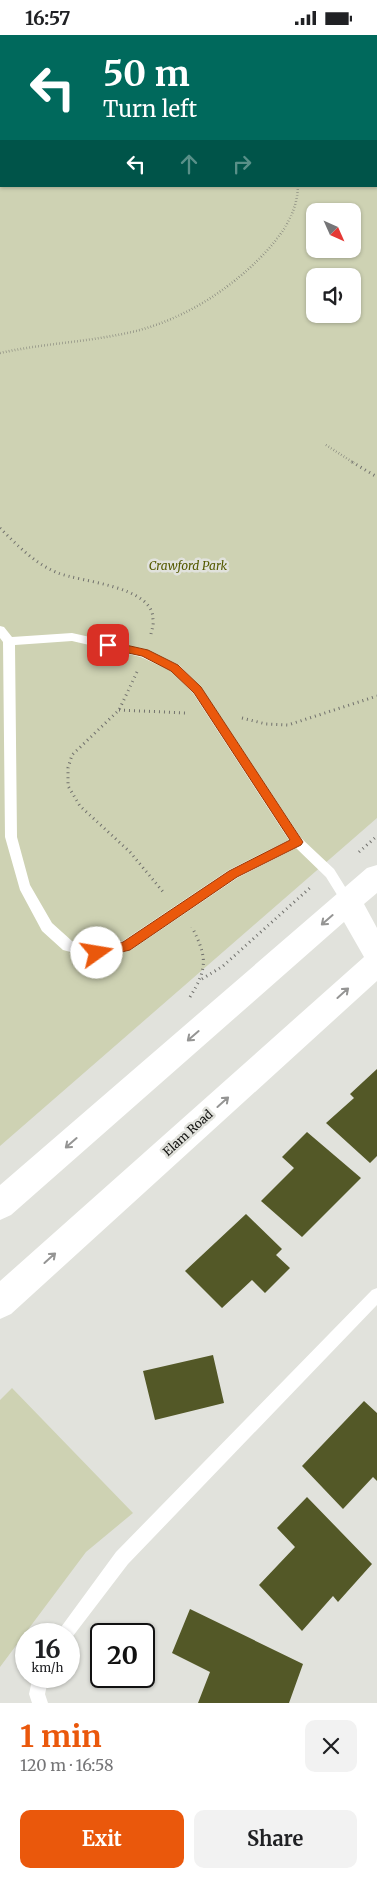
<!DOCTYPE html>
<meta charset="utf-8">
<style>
body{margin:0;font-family:Merriweather,serif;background:#f2f2f2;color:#202124;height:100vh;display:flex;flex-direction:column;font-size:19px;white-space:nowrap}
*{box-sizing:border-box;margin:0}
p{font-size:16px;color:#757577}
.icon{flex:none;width:28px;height:28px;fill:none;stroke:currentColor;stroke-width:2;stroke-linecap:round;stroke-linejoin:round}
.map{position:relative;height:1668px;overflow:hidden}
.drawer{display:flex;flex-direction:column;background:#fff;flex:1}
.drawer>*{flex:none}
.top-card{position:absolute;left:0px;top:0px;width:378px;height:152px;box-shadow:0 1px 4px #0004;background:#00695c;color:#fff;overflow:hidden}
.needle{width:32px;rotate:135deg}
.tools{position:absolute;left:306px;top:168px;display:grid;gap:10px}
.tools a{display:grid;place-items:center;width:55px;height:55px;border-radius:10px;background:#fff;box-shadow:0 1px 4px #0004;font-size:25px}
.speed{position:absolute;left:15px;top:1588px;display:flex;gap:10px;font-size:25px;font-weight:700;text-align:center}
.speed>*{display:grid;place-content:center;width:65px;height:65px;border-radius:50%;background:#fff;box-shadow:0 1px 4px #0004;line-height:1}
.speed small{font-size:12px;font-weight:400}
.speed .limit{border:2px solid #111;border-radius:8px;background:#fff;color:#111}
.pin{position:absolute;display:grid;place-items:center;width:42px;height:42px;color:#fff;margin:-21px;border-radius:10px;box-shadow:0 2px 8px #0006}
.me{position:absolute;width:55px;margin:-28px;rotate:77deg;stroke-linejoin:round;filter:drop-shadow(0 0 4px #0008)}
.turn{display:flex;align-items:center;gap:18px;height:105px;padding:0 20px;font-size:22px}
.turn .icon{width:65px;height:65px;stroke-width:2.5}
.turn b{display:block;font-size:35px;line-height:42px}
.lanes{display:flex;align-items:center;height:48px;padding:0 20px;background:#0003;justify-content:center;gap:25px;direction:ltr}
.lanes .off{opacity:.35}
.round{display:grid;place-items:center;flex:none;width:52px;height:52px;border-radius:10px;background:#f2f2f2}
.overview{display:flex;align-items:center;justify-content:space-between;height:85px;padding:0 20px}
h1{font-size:30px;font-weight:700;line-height:38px;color:#ea580c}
.cta{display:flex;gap:10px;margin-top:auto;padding:10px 20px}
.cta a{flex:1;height:58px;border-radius:10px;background:#ea580c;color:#fff;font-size:20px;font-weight:700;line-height:58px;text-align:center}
.cta a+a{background:#f2f2f2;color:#202124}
.status{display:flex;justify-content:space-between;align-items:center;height:35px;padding:0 25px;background:#fff;direction:ltr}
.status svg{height:14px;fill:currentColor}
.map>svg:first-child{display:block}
</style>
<div class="status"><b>16:57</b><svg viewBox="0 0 49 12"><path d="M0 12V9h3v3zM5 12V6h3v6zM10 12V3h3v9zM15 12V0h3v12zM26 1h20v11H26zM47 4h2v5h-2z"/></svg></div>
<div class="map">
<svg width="377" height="1668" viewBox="0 0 377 1668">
<rect width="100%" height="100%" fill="#e1e2dc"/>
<path fill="#ced2b3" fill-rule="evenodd" d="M0,0H377V783L0,1111ZM1,1H376V151H1ZM315,176H352V214H315ZM315,241H352V279H315Z
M12,1353L133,1478L86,1517L0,1632V1365Z"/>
<path fill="#535827" d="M377,1034V1121L370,1128L326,1088L354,1063L350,1059Z
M307,1097L361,1143L302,1202L261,1166L294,1133L282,1122Z
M246,1179L282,1214L276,1220L290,1233L265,1258L252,1245L222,1273L185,1236Z
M213,1320L224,1368L155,1385L143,1336Z
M364,1366L377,1378V1446L373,1442L343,1474L302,1431Z
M307,1462L372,1529L338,1567L333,1561L302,1596L259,1550L295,1512L277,1493Z
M190,1574L303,1629L289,1668H198L210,1637L172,1618Z"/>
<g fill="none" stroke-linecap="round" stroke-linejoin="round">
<path stroke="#71716d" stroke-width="2.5" stroke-dasharray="0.5 2.5" stroke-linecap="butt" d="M329,1L331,0
M0,318C45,308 91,307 136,296C183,284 226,257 260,223C280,202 297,181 298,151
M326,410L354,428"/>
<path stroke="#71716d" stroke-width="3" stroke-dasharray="1 4" stroke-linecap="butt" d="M352,427L377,442
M0,493C17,510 35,529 58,538C81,547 153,551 153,584C154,589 152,594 151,599
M137,637L119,675L72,720L68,733V751L80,771L130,817L164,858
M119,675L186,678
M242,683L266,689L288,690L377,661
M359,817L377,801
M202,944L223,931L312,851
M190,962C208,933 207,922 192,892"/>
<path fill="#fff" fill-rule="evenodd" d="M57,0H65L66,1H58Z
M0,143H1V149H0Z
M0,591L4,592L12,602L72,598L144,614L179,630L201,652L301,803L334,834L352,863L354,867L352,871H344L326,842L296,813L237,843L131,915L97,924L63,915L42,896L20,855L5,802L3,607L0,603ZM72,606L141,622L171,636L193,658L289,805L229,835L123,906L97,912L72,906L52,888L30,850L17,802L15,610Z
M377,1253V1270L128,1529L70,1605L69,1599H56L116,1517L372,1255Z
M33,1641H49L45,1659L48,1668H32L29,1659Z"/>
<path fill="#fff" fill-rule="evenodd" d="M377,830V858L364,869L377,893V946L11,1279L0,1284V1246L364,922L344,887L11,1180L0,1185V1150L367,833Z"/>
</g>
<defs><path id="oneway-shaft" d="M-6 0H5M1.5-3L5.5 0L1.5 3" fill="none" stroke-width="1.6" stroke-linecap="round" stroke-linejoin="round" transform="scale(1.25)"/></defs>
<g stroke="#959594">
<use href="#oneway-shaft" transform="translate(327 885) rotate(139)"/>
<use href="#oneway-shaft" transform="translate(343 958) rotate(-42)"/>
<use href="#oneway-shaft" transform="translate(193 1001) rotate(139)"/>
<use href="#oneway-shaft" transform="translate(223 1067) rotate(-42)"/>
<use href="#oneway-shaft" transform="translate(71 1108) rotate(139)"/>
<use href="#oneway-shaft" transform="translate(50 1223) rotate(-42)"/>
</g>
<path fill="#ea580c" stroke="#983908" d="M108,606L148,615L178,630L201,652L303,807L301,810L237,842L130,915L97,923L93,921V914L123,907L229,836L290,805L194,658L171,636L142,621L105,613V607Z"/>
<g text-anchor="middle" stroke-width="5" stroke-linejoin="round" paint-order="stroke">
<g font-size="12" font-style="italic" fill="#545900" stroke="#e1e2dc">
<text x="188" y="535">Crawford Park</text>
</g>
<g font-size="12" fill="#131311" stroke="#e1e2dc">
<text transform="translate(188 1098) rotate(-42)" y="4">Elam Road</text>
</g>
</g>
</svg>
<div class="tools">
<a><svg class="needle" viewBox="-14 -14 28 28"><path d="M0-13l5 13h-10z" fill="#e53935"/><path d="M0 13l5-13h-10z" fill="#757577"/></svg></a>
<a><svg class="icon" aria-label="sound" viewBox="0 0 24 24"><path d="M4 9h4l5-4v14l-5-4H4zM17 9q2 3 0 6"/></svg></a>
</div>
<div class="speed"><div>16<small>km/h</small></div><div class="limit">20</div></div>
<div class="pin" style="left:108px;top:610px;background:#d93025"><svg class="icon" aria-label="arrive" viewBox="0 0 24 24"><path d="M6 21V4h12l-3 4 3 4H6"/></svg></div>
<svg class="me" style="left:97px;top:918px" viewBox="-20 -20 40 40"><circle r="19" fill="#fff"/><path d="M0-13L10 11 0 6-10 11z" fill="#ea580c"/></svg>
<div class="top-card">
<div class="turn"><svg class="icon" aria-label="left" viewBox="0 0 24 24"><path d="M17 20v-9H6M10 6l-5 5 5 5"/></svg><div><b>50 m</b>Turn left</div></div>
<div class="lanes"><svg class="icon" aria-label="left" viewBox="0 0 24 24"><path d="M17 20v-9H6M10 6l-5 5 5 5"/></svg><svg class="icon off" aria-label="ahead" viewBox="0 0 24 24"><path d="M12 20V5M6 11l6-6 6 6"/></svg><svg class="icon off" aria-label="right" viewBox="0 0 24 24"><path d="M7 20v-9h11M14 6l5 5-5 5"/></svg></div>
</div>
</div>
<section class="drawer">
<div class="overview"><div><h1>1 min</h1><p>120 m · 16:58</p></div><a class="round"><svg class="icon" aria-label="close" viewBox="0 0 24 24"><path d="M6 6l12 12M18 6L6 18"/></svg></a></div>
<div class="cta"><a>Exit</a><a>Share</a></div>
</section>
